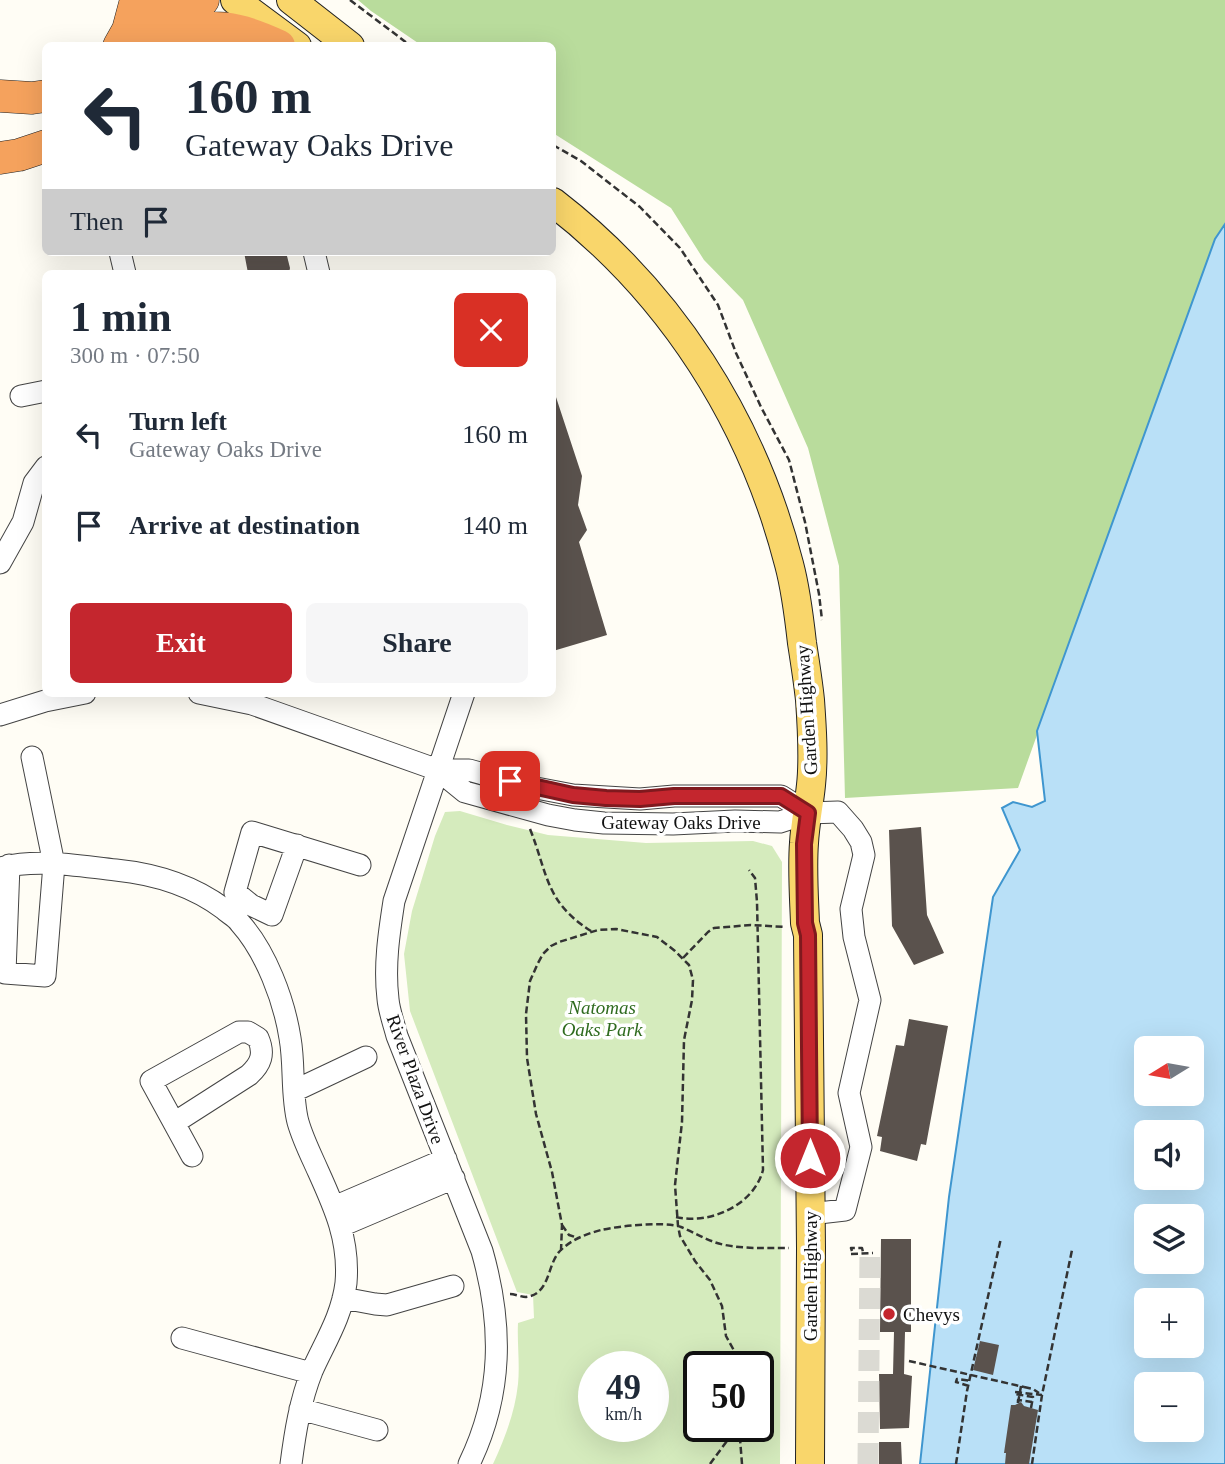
<!DOCTYPE html>
<meta charset="utf-8">
<style>
body{margin:0;font-family:"Times New Roman",serif;background:#f6f6f7;color:#1f2937;height:100vh;display:flex;flex-direction:column;font-size:26px;white-space:nowrap}
*{box-sizing:border-box;margin:0}
p{font-size:23px;color:#747a83}
.icon{flex:none;width:38px;height:38px;fill:none;stroke:currentColor;stroke-width:2;stroke-linecap:round;stroke-linejoin:round}
.map{position:relative;flex:1;overflow:hidden}
.details{position:absolute;left:42px;top:270px;width:514px;height:427px;display:flex;flex-direction:column;background:#fff;border-radius:10px;box-shadow:0 7px 28px #0002}
.details>*{flex:none}
.hud{position:absolute;left:42px;top:42px;width:514px;height:214px;border-radius:10px;box-shadow:0 7px 28px #0002;background:#fff;color:#1f2937;overflow:hidden}
.needle{width:46px;rotate:259deg}
.tools{position:absolute;left:1134px;top:1036px;display:grid;gap:14px}
.tools a{display:grid;place-items:center;width:70px;height:70px;border-radius:10px;background:#fff;box-shadow:0 7px 28px #0002;font-size:35px}
.speed{position:absolute;left:578px;top:1351px;display:flex;gap:14px;font-size:35px;font-weight:700;text-align:center}
.speed>*{display:grid;place-content:center;width:91px;height:91px;border-radius:50%;background:#fff;box-shadow:0 7px 28px #0002;line-height:1}
.speed small{font-size:18px;font-weight:400}
.speed .limit{border:4px solid #111;border-radius:10px;background:#fff;color:#111}
.pin{position:absolute;display:grid;place-items:center;width:60px;height:60px;color:#fff;margin:-30px;border-radius:14px;box-shadow:0 4px 10px #0006}
.me{position:absolute;width:77px;margin:-38px;rotate:0deg;stroke-linejoin:round;filter:drop-shadow(0 0 5px #0008)}
.turn{display:flex;align-items:center;gap:24px;height:147px;padding:0 28px;font-size:32px}
.turn .icon{width:91px;height:91px;stroke-width:2.5}
.turn b{display:block;font-size:49px;line-height:60px}
.then{display:flex;align-items:center;height:66px;padding:0 28px;background:#0003;gap:14px;font-size:26px}
.round{display:grid;place-items:center;flex:none;width:74px;height:74px;border-radius:10px;background:#f6f6f7}
.headline{display:flex;align-items:center;justify-content:space-between;height:119px;padding:0 28px}
h1{font-size:42px;font-weight:700;line-height:52px}
.primary-button{display:flex;gap:14px;margin-top:auto;padding:14px 28px}
.primary-button a{flex:1;height:80px;border-radius:10px;background:#c4262e;color:#fff;font-size:28px;font-weight:700;line-height:80px;text-align:center}
.primary-button a+a{background:#f6f6f7;color:#1f2937}
ul{padding:0;list-style:none}
li{display:flex;align-items:center;gap:21px;height:91px;padding:0 28px}
li div{flex:1}
li b{display:block;font-size:26px}
li em{font-style:normal}
.map>svg:first-child{display:block}
</style>
<div class="map">
<svg width="1225" height="1464" viewBox="0 0 1225 1464">
<rect width="100%" height="100%" fill="#fffdf5"/>
<path fill="#d5ebbd" fill-rule="evenodd" d="M460,811L507,825L548,835L646,843L753,841L772,846L782,862L780,1464H493C505,1438 515,1412 518,1384C520,1364 517,1343 518,1323L534,1318L533,1295L517,1292L410,1011L404,954L412,911L435,836L445,812ZM593,1367H653V1426H593ZM698,1367H758V1426H698Z"/>
<path fill="#b9dc9c" d="M358,0H1225V223L1215,239L1018,788L845,798L839,566L808,448L743,300L704,260L671,208L553,133V46L421,45L371,11Z"/>
<path fill="#b9e0f7" stroke="#3f96cf" stroke-width="2" fill-rule="evenodd" d="M1225,224V1464H920L949,1197L993,897L1020,850L1002,808L1013,802L1032,807L1045,801L1037,731L1215,239ZM1146,1048H1192V1094H1146ZM1146,1132H1192V1178H1146ZM1146,1216H1192V1262H1146ZM1146,1300H1192V1346H1146ZM1146,1384H1192V1430H1146Z"/>
<path fill="#5a524d" d="M244,252H286L290,268L289,273H248Z
M553,388L582,476L578,505L587,530L579,542L607,635L553,651Z
M921,827L927,915L944,953L914,965L892,926L889,830Z
M909,1019L948,1026L926,1145L921,1144L917,1161L880,1151L882,1137L877,1136L896,1045L904,1046Z
M881,1239H911V1332H905L904,1374L912,1376L909,1428L880,1429L879,1374H893L894,1332H880Z
M980,1341L999,1345L993,1375L973,1370Z
M1021,1402L1024,1406L1038,1410L1029,1464H1005L1006,1453H1004L1011,1405H1015Z
M879,1442H901L902,1464H879Z"/>
<g fill="none" stroke-linecap="round" stroke-linejoin="round">
<path stroke="#dbdad3" stroke-width="21" stroke-dasharray="21 10" stroke-linecap="butt" d="M868,1464L870,1252"/>
<defs>
<path id="minor" d="M120,252L125,273
M314,252L319,273
M21,396L46,391
M0,563L23,522L34,483L46,467
M199,693L252,704L438,770H469L531,787L573,795L640,799L674,796H781L808,813
M464,693L394,901C389,933 384,966 388,999C389,1011 394,1024 397,1036L482,1251C503,1325 503,1394 469,1464
M0,715L45,701L85,693
M438,770L465,792L548,815L575,820L604,823L673,824L735,821L780,822L808,813L838,812L853,829L861,842L864,855L851,909L854,937L870,1000L849,1093L861,1147L845,1210L810,1214
M297,845L272,915L251,905L235,892L252,832L360,865
M9,865L5,973L45,976L54,864L32,757
M0,868C37,858 78,866 116,870C155,874 192,885 224,909C229,914 236,917 240,923C266,952 284,1000 290,1038C295,1066 291,1095 298,1122C302,1136 308,1149 314,1162C332,1202 350,1237 346,1283C342,1316 325,1342 312,1371C300,1401 295,1433 291,1464
M239,1032H248L258,1038C265,1054 261,1064 249,1075L174,1123L151,1081Z
M294,1091L366,1057
M174,1123L192,1156
M334,1207L446,1159
M341,1226L454,1178
M343,1298L375,1304L387,1305L453,1286
M182,1338L311,1373
M300,1409L377,1430"/>
<path id="major" d="M235,0L297,46
M291,0L350,46
M553,202C671,293 752,420 789,564C796,590 799,616 802,643C805,662 808,681 810,700C812,728 814,758 811,785C809,805 805,824 804,843C802,869 804,896 805,923L808,935L811,1248L810,1464"/>
<path id="highway" d="M169,38C210,20 241,28 279,46
M169,38L203,0
M119,46L128,30L136,0
M132,46L171,0
M0,96L32,98L46,96
M0,158L19,155L46,146"/>
</defs>
<use href="#minor" stroke="#444" stroke-width="23"/>
<use href="#major" stroke="#222" stroke-width="30"/>
<use href="#highway" stroke="#222" stroke-width="33"/>
<path stroke="#333" stroke-width="2.5" stroke-dasharray="7 3.5" stroke-linecap="butt" d="M350,0L411,46
M553,145L581,161L640,207L680,248L718,305L736,353L761,407L789,460L805,522L819,594L822,620
M530,829C548,874 545,902 591,931
M683,958L708,932L714,928L751,925L786,927
M676,1217C710,1225 754,1205 763,1170L757,902L755,878L749,870
M562,1225L569,1235L578,1238
M561,1251L562,1225L552,1172L536,1114L527,1058L526,1014L530,981L538,963L543,954L551,946L559,942L598,930L616,929L657,937L675,951L689,965L693,980L692,1000L684,1040L682,1122L675,1185L678,1226L680,1236L695,1261L710,1280L722,1306L726,1336L737,1356L740,1367
M852,1251L851,1248H862L863,1252
M851,1254L873,1253
M510,1294C515,1294 521,1297 526,1297C550,1294 547,1266 559,1252C570,1240 586,1234 601,1230C618,1226 665,1221 681,1227C696,1233 709,1242 725,1245C747,1249 767,1248 789,1248
M969,1386L956,1382L957,1379L971,1381
M1024,1387L1033,1389L1039,1393
M1018,1403V1400L1032,1402
M1031,1408L1033,1397L1015,1394V1392L1042,1395
M739,1426L742,1464
M710,1464L738,1426
M956,1464L967,1391L1001,1238
M1032,1464L1042,1395L1072,1250"/>
<use href="#minor" stroke="#fff" stroke-width="21"/>
<use href="#major" stroke="#f9d66b" stroke-width="28"/>
<use href="#highway" stroke="#f5a25d" stroke-width="32"/>
<path stroke="#333" stroke-width="2.5" stroke-dasharray="7 3.5" stroke-linecap="butt" d="M909,1361L1024,1387
M1018,1403L1021,1386"/>
</g>
<g fill="none" stroke-linecap="round" stroke-linejoin="round">
<defs>
<path id="route" d="M510,781L573,795L606,798L640,799L674,796H781L808,813L804,844L805,923L808,935L810,1158"/>
</defs>
<use href="#route" stroke="#7f191e" stroke-width="18"/>
<use href="#route" stroke="#c4262e" stroke-width="12"/>
</g>
<circle fill="#c4262e" stroke="#fff" stroke-width="2.5" cx="889" cy="1314" r="7"/>
<g text-anchor="middle" stroke-width="7" stroke-linejoin="round" paint-order="stroke">
<g font-size="19" fill="#111" stroke="#fff">
<text transform="translate(806 710) rotate(-94)" y="7">Garden Highway</text>
<text x="681" y="829">Gateway Oaks Drive</text>
<text transform="translate(416 1079) rotate(70)" y="7">River Plaza Drive</text>
<text transform="translate(810 1276) rotate(-90)" y="7">Garden Highway</text>
</g>
<g font-size="19" font-style="italic" fill="#2f6b1f" stroke="#fff">
<text x="602" y="1014">Natomas<tspan x="602" dy="22">Oaks Park</tspan></text>
</g>
<g font-size="19" fill="#111" stroke="#fff" text-anchor="start">
<text x="903" y="1321">Chevys</text>
</g>
</g>
</svg>
<div class="tools">
<a><svg class="needle" viewBox="-14 -14 28 28"><path d="M0-13l5 13h-10z" fill="#e53935"/><path d="M0 13l5-13h-10z" fill="#747a83"/></svg></a>
<a><svg class="icon" aria-label="sound" viewBox="0 0 24 24"><path d="M4 9h4l5-4v14l-5-4H4zM17 9q2 3 0 6"/></svg></a>
<a><svg class="icon" aria-label="layers" viewBox="0 0 24 24"><path d="M12 4l9 5-9 5-9-5zM3 14l9 5 9-5"/></svg></a>
<a>+</a>
<a>−</a>
</div>
<div class="speed"><div>49<small>km/h</small></div><div class="limit">50</div></div>
<div class="pin" style="left:510px;top:781px;background:#d93025"><svg class="icon" aria-label="arrive" viewBox="0 0 24 24"><path d="M6 21V4h12l-3 4 3 4H6"/></svg></div>
<svg class="me" style="left:810px;top:1158px" viewBox="-20 -20 40 40"><circle r="17" fill="#c4262e" stroke="#fff" stroke-width="3"/><path d="M0-11L8 9 0 5-8 9z" fill="#fff"/></svg>
<div class="hud">
<div class="turn"><svg class="icon" aria-label="left" viewBox="0 0 24 24"><path d="M17 20v-9H6M10 6l-5 5 5 5"/></svg><div><b>160 m</b>Gateway Oaks Drive</div></div>
<div class="then">Then<svg class="icon" aria-label="arrive" viewBox="0 0 24 24"><path d="M6 21V4h12l-3 4 3 4H6"/></svg></div>
</div>
<section class="details">
<div class="headline"><div><h1>1 min</h1><p>300 m · 07:50</p></div><a class="round" style="background:#d93025;color:#fff"><svg class="icon" aria-label="close" viewBox="0 0 24 24"><path d="M6 6l12 12M18 6L6 18"/></svg></a></div>
<ul>
<li><svg class="icon" aria-label="left" viewBox="0 0 24 24"><path d="M17 20v-9H6M10 6l-5 5 5 5"/></svg><div><b>Turn left</b><p>Gateway Oaks Drive</p></div><em>160 m</em></li>
<li><svg class="icon" aria-label="arrive" viewBox="0 0 24 24"><path d="M6 21V4h12l-3 4 3 4H6"/></svg><div><b>Arrive at destination</b></div><em>140 m</em></li>
</ul>
<div class="primary-button"><a>Exit</a><a>Share</a></div>
</section>
</div>
